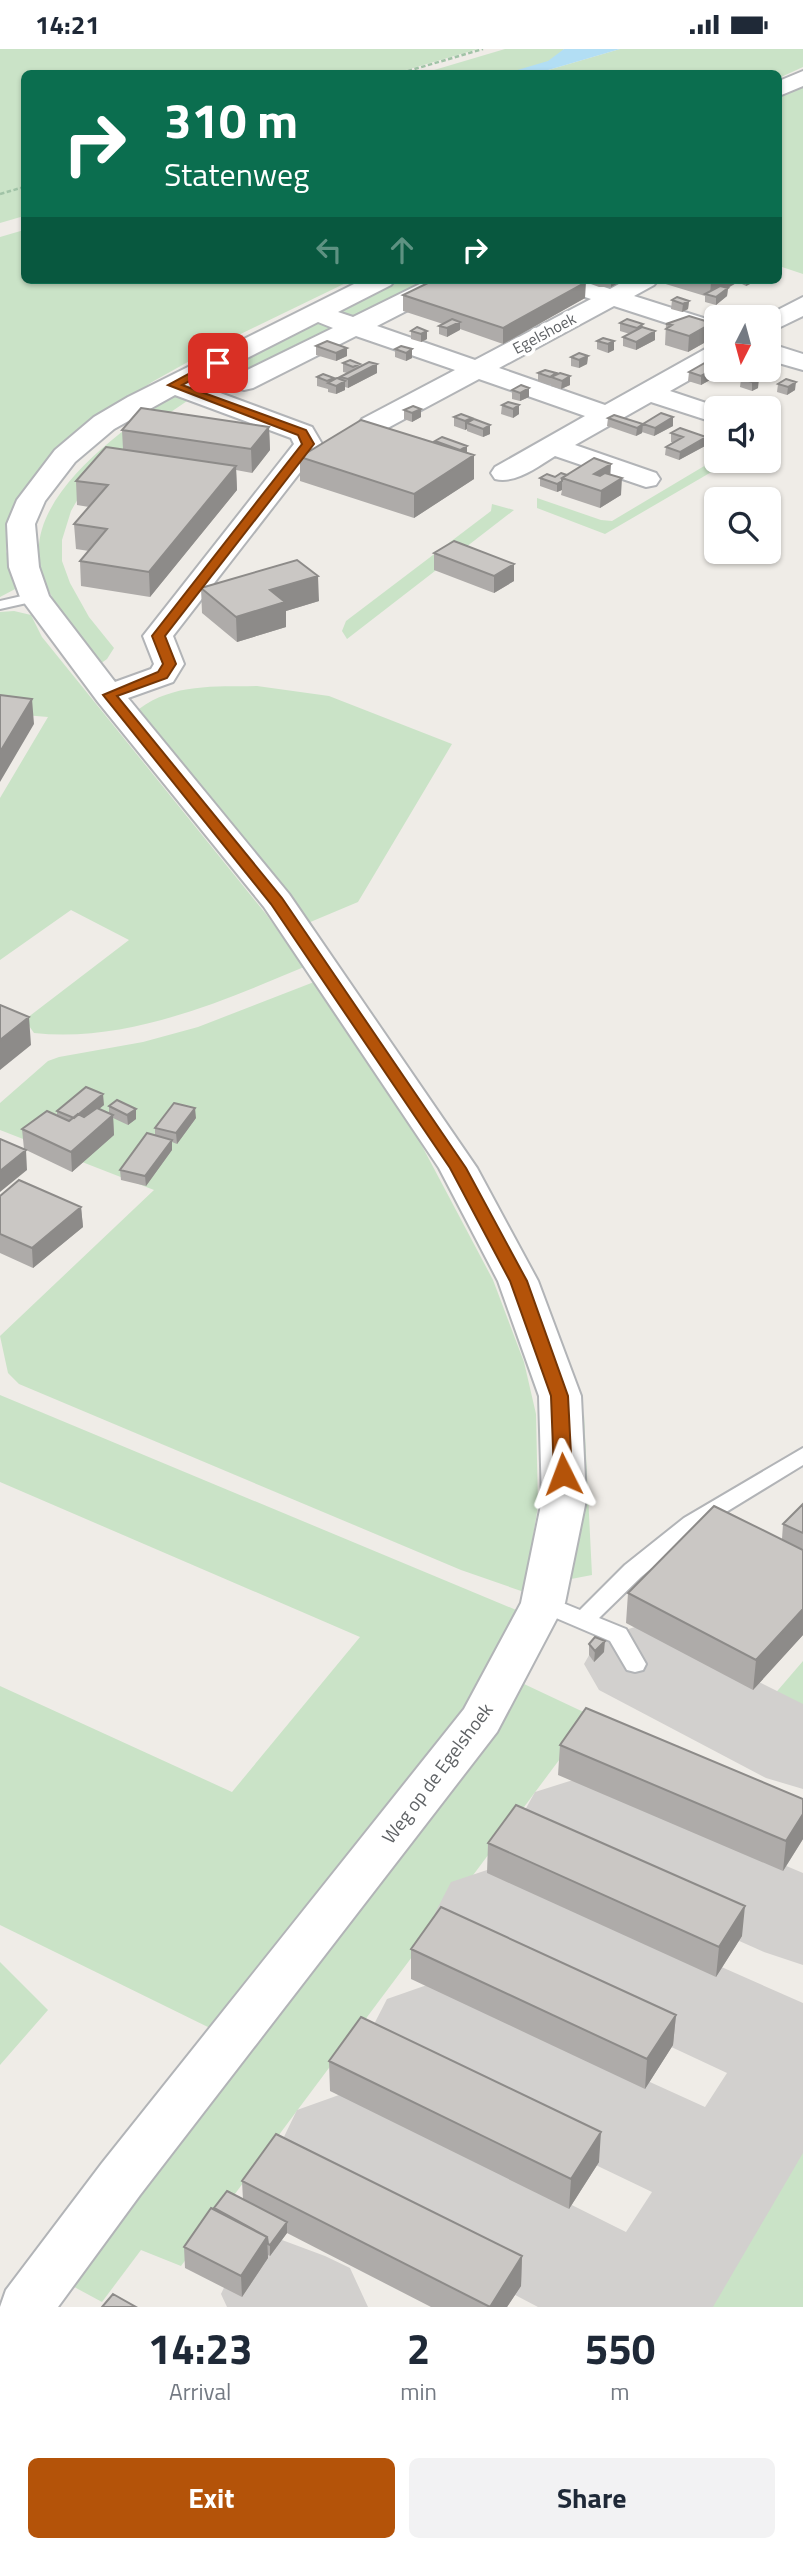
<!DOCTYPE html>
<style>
body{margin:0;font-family:"Titillium Web",sans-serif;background:#f2f2f3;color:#1f2937;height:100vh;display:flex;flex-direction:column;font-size:26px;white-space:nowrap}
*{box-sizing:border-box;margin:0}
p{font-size:23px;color:#747a83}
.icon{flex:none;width:38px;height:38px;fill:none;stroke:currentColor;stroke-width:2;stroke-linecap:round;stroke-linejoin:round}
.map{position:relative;height:2258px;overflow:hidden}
.side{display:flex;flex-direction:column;background:#fff;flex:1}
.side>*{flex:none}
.guide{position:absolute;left:21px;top:21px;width:761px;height:214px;border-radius:10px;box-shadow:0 2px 5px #0004;background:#0b6e4f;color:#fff;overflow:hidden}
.needle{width:46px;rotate:186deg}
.controls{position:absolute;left:704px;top:256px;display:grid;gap:14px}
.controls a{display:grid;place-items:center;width:77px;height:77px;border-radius:10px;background:#fff;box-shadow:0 2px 5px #0004;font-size:35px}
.pin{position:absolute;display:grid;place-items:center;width:60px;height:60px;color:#fff;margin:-30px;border-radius:14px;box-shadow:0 4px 10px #0006}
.me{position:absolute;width:77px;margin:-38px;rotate:357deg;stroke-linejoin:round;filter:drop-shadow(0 0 5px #0008)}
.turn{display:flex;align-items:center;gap:24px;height:147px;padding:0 28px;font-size:32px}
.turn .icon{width:91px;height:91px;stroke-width:2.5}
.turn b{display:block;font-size:49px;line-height:60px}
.lanes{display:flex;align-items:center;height:66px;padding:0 28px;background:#0003;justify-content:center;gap:35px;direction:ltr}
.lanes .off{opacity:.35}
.eta{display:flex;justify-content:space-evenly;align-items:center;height:119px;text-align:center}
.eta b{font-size:42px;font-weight:700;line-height:49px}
.button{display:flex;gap:14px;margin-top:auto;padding:14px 28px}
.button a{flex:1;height:80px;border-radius:10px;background:#b45309;color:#fff;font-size:28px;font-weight:700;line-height:80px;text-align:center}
.button a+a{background:#f2f2f3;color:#1f2937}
.status{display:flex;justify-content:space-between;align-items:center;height:49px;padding:0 35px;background:#fff;direction:ltr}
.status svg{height:19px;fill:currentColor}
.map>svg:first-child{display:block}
</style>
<div class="status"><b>14:21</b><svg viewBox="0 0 49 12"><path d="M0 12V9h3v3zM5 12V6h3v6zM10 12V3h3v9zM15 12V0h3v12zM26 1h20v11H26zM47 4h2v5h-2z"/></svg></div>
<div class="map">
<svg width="803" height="2258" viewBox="0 0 803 2258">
<rect width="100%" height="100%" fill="#efece7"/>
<path fill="#cae3c7" d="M0,0H478L396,24H24V167L0,174Z
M505,0H564C540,31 461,24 424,24Z
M620,0H803V18L779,29V24H538Z
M803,30V225L779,217V41Z
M24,181V231H352L220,295L152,333L115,359L8,482L6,502L19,538L0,548V188Z
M392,231H425L352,269L332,262Z
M319,268L338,275L208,339L193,334Z
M178,343L193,348L162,369L83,441L71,462L62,491V512L70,534L89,568L114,599L107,610L100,615C78,585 47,553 40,515C26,445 129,376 178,343Z
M716,410L732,411L605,485L537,459V449L601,471L612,472Z
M492,455L514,461L347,590L342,582L346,572L491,462Z
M14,562L31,566L42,588L266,865L304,918C220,953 127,994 34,984L27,974V969L129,891L71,861L0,911V749L48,668L0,664V563Z
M257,637L329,647L452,695L358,853L308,874L217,756L139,660C174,634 215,638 257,637Z
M314,933L412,1078L493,1231L524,1313L536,1365L538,1457L524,1543L461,1521L19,1335L8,1324L0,1287L154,1141L0,1081V1054L48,1012L59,1008L143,993L198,978Z
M0,1346L521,1563L466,1667L214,1981L0,1876V1637L232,1743L360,1588L0,1433Z
M584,1365L592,1526L571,1530L584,1431Z
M803,1612V1683L761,1661Z
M524,1635L592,1667L181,2217L141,2201L102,2253L65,2233L492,1681Z
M0,1913L48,1961L0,2016Z
M803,2031V2258H670Z"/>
<path fill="#b2def4" d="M564,0H620L538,24H507L548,12Z"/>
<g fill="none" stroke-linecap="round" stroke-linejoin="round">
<path fill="#d2d0ce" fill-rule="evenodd" d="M635,1578L671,1589L803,1655V1740L766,1729L599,1641L584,1615L599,1589Z
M573,1731L611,1743L803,1824V1916L764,1903L535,1801L519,1772L535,1743Z
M490,1820L529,1833L803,1954V2104L713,2258H538L297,2131L280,2096L297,2061L339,2046L381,2061L626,2183L652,2143L387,2016L370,1983L387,1950L427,1936L467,1950L705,2058L727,2024L451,1895L435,1864L451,1833Z
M282,2191L325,2207L350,2219L368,2258H227L221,2245L239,2207Z"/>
<defs>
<path id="lane" d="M35,544L40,545L42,548L40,551L0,560V552Z
M803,1399V1416L700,1479L641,1528L599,1569L626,1580L646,1615L643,1621L635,1623L627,1621L610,1592L535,1560L532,1554L535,1548L543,1546L580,1561L625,1516L684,1469Z"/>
<path id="street" d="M803,22V37L779,47V32Z
M362,231H395L391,236L338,263L353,268L428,231H461L457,236L377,277L475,311L591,250L549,236L545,231H583L610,240L626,231H658L654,236L634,247L716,273V290L614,257L499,319L605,356L707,299L716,297V316L670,342L721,359H716V374L651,353L575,396L656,424L660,430L656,436L646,438L555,407C537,418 516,435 495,430L491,424L495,418L585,367L479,330L382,382L372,384L362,382L358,376L362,370L455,321L356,287L253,339L244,341L235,339L231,333L235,327L333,279L318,273L196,335L312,378L322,395L173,587L184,615L173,633L128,649L289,845L477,1119L538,1232L581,1347L586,1451L565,1554L497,1683L140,2146L58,2258H0L6,2241L102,2114L464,1660L521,1554L542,1451L539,1347L498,1232L439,1119L264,858L98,653L20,548L9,518L7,475L17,451L55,401L94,368L128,348ZM175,346L291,389L294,395L143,587L154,615L151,620L115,633L49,547L39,518L35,475L45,452L75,413L114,380Z
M803,248V267L768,284V268H764Z
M768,294L803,305V321L768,311Z"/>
</defs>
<use href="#lane" stroke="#b2b4b7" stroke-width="4"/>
<use href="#street" stroke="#b2b4b7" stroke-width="4"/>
<path stroke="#a1c3a7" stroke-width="2.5" stroke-dasharray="4.5 2.5" stroke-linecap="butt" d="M401,24L483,0
M0,145L24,138"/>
<use href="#lane" fill="#fff" fill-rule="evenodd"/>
<use href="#street" fill="#fff" fill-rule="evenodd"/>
</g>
<path fill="#aeaba9" d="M580,231H623L611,238H599Z
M659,231H754V233L746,237L738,233L728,239L727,247L716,256L705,253V247L659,233Z
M403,246L585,249L503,295L460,280L447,288L439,285V277L443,275L403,262Z
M672,251L689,252L688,260L682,263L671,260Z
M620,274L643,275L642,278L655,282V291L636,301L623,297V288L630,285L620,282Z
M666,275L711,290L688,303L665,296Z
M411,282H427V290L421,293L411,290Z
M603,289L614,301L608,304L597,300V292Z
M316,297L347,299V307L336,312L316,306Z
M401,297L412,309L406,312L395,308V300Z
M588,307L587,315L579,319L571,317V308Z
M343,314L360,317L377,324L348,339L345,338V341L336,345L328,343V340L317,337V328L334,329V331H340V328L347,324L343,323Z
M719,321V326L701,336L688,332L689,323Z
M538,324H556V326L570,336L561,340L551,337V335L549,336L538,332Z
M747,326L758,339L752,342L740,338L741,330Z
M786,330L795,341L787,346L777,343L778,335Z
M529,339V348L520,352L512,350V341Z
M502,356H519V365L513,369L501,365Z
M404,361L421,368L412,373L404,370Z
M454,368L472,369V371L490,385L483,388L467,382V380L465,381L454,377Z
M673,368V377L654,387L642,383L643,375Z
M608,369L643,375L642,384L636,387L607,377Z
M269,378L270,401L252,424L236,421L237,441L150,548L81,537L80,512L89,502L76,500L74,475L89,458L77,456L76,432L123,400L122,381Z
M671,384L705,397L679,411L665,406L666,398L673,393H671Z
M435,392L467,404L474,430L414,469L300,432V408L435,394Z
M610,425L621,446L600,459L561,446L562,441L557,443L540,437V429L567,426Z
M434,504L514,515V532L494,544L434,521Z
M201,539L319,552L286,562V578L237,593L202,564Z
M104,1056L99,1060L109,1065V1057L136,1070L128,1076L113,1069L114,1086L72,1123L24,1100L22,1080L57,1066V1062Z
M196,1069L177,1095L172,1093V1101L146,1137L121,1131L120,1121L155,1086V1079Z
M0,1147L81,1158L83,1178L33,1219L0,1204Z
M803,1455V1586L753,1641L626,1574L628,1544L782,1490L783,1475Z
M589,1595L604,1603L594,1613L589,1606Z
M560,1696L803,1750V1790L783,1822L558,1726Z
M488,1794L742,1887L716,1928L487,1824Z
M411,1900L676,1966L673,1996L645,2040L411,1930Z
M329,2012L599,2113L569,2160L330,2042Z
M242,2132L522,2207L521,2237L507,2258H431L287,2184L270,2207L268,2206V2209L242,2248L185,2219L184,2198L214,2161V2159L243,2151Z"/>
<path fill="#8d8b89" d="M611,231H623L611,238Z
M715,231H738V233L713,247L710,246L711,233Z
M747,231H754V233L746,237Z
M586,233L585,249L503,295V279Z
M728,239L727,247L716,256V248Z
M689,252L688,260L682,263L683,255Z
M460,273V281L447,288V279Z
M712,274L711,290L688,303L689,287Z
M427,282V290L421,293V285Z
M655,282V291L636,301V293Z
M614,292V301L608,304V295Z
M347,299V307L336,312V304Z
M412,300V309L406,312V304Z
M588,307L587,315L579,319V311Z
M377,315V324L348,339V330Z
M716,315V320H721L719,321V326L701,336V327Z
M570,327V336L561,340L562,332Z
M759,330L758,339L752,342V333Z
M345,332V341L336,345V337Z
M796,333L795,341L787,346L788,338Z
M529,339V348L520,352V344Z
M519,356V365L513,369V360Z
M421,360V368L412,373V364Z
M673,368V377L654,387L655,379Z
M472,369V376L467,374V380L465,381V372Z
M643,375L642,384L636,387L637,379Z
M490,376V385L483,388V380Z
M269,378L270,401L252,424L251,400Z
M706,388L705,397L679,411L680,403Z
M467,397V405L460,409V401Z
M474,406V430L414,469V445Z
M611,415L610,432L594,425Z
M236,417L237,441L150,548L149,523Z
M622,429L621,446L600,459L601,442Z
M562,432V441L557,443V435Z
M514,515V532L494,544V527Z
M318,527L319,552L286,562V578L237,593L236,568L270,541Z
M32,650L34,675L0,733V703Z
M29,968L31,996L0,1021V991Z
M103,1045L104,1056L75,1079L74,1069Z
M195,1059L196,1069L177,1095L176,1084Z
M136,1060V1070L128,1076L127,1066Z
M113,1066L114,1086L72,1123L71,1103Z
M172,1091V1101L146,1137L145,1127Z
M26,1101L27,1121L0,1143V1122Z
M81,1158L83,1178L33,1219L32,1199Z
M803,1560V1586L753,1641L756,1611Z
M605,1592L604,1603L594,1613L595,1602Z
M803,1765V1790L783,1822L786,1792Z
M745,1857L742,1887L716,1928L719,1898Z
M676,1966L673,1996L645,2040L647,2010Z
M601,2083L599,2113L569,2160L571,2130Z
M287,2173V2184L270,2207V2196Z
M267,2188L268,2209L242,2248L241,2227Z
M522,2207L521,2237L507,2258H490Z"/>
<path fill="#cac7c4" stroke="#8d8b89" stroke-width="2" d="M434,231H579L586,233L503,279L403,246Z
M720,237L728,239L716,248L705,245Z
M677,248L689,252L683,255L672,251Z
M689,267L712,274L689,287L666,280L672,276L666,275Z
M452,270L460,273L447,279L439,277Z
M627,270L643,275L637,279L620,274Z
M417,278L427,282L421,285L411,282Z
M642,278L655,282L636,293L623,288Z
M603,289L614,292L608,295L597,292Z
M327,292L347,299L336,304L316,297Z
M401,297L412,300L406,304L395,300Z
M579,304L588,307L579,311L571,308Z
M715,308L716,315L715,316H716V319L701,327L689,323Z
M350,311L360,315L353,318L343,314Z
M369,313L377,315L348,330L340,328Z
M545,321L556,324L550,328L538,324Z
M560,324L570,327L562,332L551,328Z
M323,325L334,329L327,332L317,328Z
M747,326L759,330L752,333L741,330Z
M337,329L345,332L336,337L328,334Z
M786,330L796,333L788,338L778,335Z
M521,336L529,339L520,344L512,341Z
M508,353L519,356L513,360L502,356Z
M413,357L421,360L412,364L404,361Z
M141,359L269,378L251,400L122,381Z
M661,364L673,368L655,379L643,375Z
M461,365L472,369L465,372L454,368Z
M614,366L643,375L637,379L608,369Z
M474,370L490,376L483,380L467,374Z
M361,371L474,406L414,445L300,408Z
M680,379L706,388L680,403L666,398L683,388L671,384Z
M442,388L467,397L460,401L435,392Z
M106,398L236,417L149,523L80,512L107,480L74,475L108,436L76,432Z
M594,409L611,415L594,425L600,427L605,424L622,429L601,442L562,429Z
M561,424L567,426L562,429V432L557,435L540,429L547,425L555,428Z
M454,492L514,515L494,527L434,504Z
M297,511L318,527L270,541L285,553L236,568L201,539Z
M0,646L32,650L0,703Z
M0,956L29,968L0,991Z
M86,1038L103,1045L74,1069L57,1062Z
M117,1051L136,1060L127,1066L109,1057Z
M174,1054L195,1059L176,1084L155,1079Z
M97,1059L113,1066L71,1103L22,1080L47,1062L69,1072L78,1065L84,1068Z
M147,1084L172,1091L145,1127L120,1121Z
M0,1090L26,1101L0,1122Z
M19,1131L81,1158L32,1199L0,1185V1147Z
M803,1455V1484L783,1475Z
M714,1457L803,1501V1560L756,1611L628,1544Z
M595,1588L605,1592L595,1602L589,1595Z
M586,1659L803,1750V1765L786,1792L560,1696Z
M516,1756L745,1857L719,1898L488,1794Z
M441,1858L676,1966L647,2010L411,1900Z
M361,1968L601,2083L571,2130L329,2012Z
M276,2085L522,2207L490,2258L242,2132Z
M227,2142L287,2173L270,2196L268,2195L267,2188L214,2159Z
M211,2159L267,2188L241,2227L184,2198Z
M113,2245L136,2258H102Z"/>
<path fill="#b45309" stroke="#753606" stroke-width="2" d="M214,311L223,314L182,336L306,381L314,395L165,587L176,615L167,629L117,647L282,849L466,1119L527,1232L568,1347L572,1425L570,1430L563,1431L554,1425L551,1347L510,1232L450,1119L271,855L103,646L158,623L163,615L152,587L302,395L298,386L168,336Z"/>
<g text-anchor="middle" stroke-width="7" stroke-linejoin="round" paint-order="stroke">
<g font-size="16" fill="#5f6265" stroke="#fff">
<text transform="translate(544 284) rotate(-28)" y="6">Egelshoek</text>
</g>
<g font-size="19" fill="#5f6265" stroke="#fff">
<text transform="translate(437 1724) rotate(-53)" y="7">Weg op de Egelshoek</text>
</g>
</g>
</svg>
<div class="controls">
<a><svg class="needle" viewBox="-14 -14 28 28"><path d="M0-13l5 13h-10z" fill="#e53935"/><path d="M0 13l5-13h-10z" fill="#747a83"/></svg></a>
<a><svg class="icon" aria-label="sound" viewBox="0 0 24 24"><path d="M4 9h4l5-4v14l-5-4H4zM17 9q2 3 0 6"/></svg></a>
<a><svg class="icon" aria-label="search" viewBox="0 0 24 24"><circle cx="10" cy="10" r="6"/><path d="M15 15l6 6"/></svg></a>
</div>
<div class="pin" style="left:218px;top:314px;background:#d93025"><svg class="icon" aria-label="arrive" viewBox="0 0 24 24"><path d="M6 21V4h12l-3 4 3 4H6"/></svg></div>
<svg class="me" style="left:563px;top:1425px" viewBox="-20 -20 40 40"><path d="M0-17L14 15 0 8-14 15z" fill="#b45309" stroke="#fff" stroke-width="4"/></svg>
<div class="guide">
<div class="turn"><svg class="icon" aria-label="right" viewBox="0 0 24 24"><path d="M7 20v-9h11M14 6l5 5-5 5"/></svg><div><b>310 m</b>Statenweg</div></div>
<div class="lanes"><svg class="icon off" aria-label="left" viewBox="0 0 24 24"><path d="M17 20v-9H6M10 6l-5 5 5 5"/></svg><svg class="icon off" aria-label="ahead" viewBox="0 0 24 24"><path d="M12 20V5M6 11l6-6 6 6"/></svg><svg class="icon" aria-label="right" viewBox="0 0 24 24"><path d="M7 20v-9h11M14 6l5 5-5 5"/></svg></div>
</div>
</div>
<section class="side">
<div class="eta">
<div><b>14:23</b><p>Arrival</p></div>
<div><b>2</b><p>min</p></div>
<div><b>550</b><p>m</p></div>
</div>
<div class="button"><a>Exit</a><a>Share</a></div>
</section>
